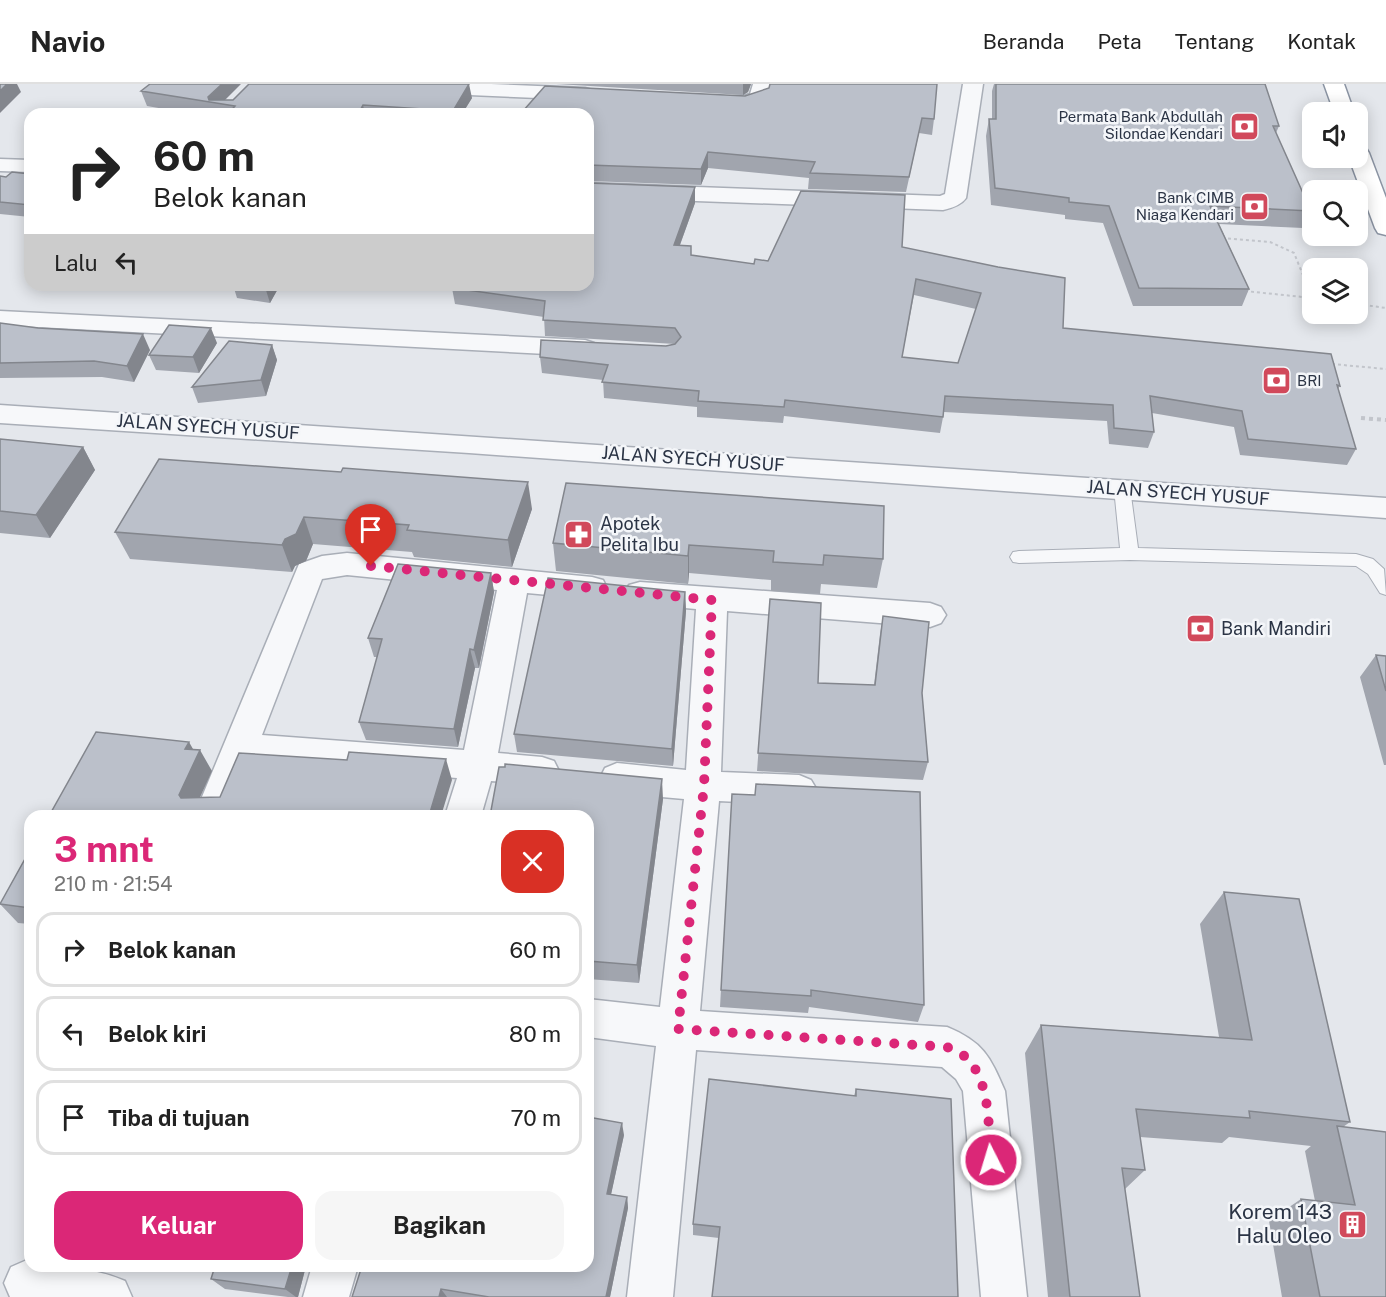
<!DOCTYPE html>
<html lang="id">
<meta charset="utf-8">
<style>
body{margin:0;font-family:"Public Sans",sans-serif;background:#f6f6f6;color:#222;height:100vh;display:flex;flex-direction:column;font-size:22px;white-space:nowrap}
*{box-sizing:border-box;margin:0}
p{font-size:20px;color:#767676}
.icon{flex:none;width:33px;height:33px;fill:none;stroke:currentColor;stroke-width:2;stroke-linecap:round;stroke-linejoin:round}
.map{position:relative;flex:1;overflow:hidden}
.details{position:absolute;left:24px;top:726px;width:570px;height:462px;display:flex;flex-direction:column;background:#fff;border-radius:18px;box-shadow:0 3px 15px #0003}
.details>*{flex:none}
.guide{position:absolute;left:24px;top:24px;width:570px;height:183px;border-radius:18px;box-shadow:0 3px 15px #0003;background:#fff;color:#222;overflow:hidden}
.buttons{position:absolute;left:1302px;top:18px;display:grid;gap:12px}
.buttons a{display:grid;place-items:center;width:66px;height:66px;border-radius:12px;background:#fff;box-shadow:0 3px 15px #0003;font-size:30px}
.pin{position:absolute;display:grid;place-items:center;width:51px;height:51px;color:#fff;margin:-62px -26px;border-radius:50% 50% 50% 0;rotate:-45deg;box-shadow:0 0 6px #0007}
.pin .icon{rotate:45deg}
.me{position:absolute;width:66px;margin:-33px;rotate:355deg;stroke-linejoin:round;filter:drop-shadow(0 0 4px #0008)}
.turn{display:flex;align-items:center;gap:21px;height:126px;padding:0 30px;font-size:27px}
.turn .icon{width:78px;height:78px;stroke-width:2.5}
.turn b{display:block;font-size:42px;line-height:51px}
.then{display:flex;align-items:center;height:57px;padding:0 30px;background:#0003;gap:12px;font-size:22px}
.round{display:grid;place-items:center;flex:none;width:63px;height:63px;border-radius:18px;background:#f6f6f6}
.summary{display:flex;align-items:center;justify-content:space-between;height:102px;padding:0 30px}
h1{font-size:36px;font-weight:700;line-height:45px;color:#db2777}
.cta{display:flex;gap:12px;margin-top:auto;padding:12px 30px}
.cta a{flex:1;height:69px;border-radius:18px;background:#db2777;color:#fff;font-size:24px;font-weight:700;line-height:69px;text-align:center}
.cta a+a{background:#f6f6f6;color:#222}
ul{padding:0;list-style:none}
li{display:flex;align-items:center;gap:18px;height:75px;margin:0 12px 9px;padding:0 18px;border:3px solid #e0e0e0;border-radius:18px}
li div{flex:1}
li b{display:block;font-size:22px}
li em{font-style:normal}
header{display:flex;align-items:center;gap:36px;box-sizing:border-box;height:84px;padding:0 30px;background:#fff;border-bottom:2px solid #e0e0e0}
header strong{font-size:28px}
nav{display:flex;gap:33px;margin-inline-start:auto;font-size:21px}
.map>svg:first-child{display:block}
</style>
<header>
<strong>Navio</strong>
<nav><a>Beranda</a><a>Peta</a><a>Tentang</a><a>Kontak</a></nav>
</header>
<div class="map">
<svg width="1386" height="1213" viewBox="0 0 1386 1213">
<rect width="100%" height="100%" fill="#e4e7ec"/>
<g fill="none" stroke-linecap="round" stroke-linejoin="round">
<defs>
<path id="service" d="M1122,398L1128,400L1130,404L1138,464L1356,470L1373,475L1384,485L1386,511L1380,509L1368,490L1356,482L1130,476L1019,479L1013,478L1010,473L1013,468L1019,467L1120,464L1114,404L1116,400Z"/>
<path id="minor" d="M343,0H491L585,4L592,6L595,10L592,14L585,16L353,6L346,4Z
M753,0H773L766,18C749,24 735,27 717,22L714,18L717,14C728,11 739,14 750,10Z
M963,0H983L966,114C961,121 952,124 943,126L588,113V99L940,112L945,110Z
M0,75L30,76V88L0,87Z
M0,227L585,256L594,259L598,264L594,269L585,272L0,241Z
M347,469L592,493L603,496L607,504L603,512L592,515L527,509L498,669L542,673L554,677L559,687L554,697L542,701L491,697L481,732H445L457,694L251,678L230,732H194L299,480L322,472ZM347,491L497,506L464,666L262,651L322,495Z
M640,498L930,519L941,523L946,531L941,539L930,543L727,527L721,688L799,691L811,696L817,706L811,716L799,721L719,717L700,927L947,943C983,958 990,972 1005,1007L1027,1213H981L963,1007L956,995L942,983L696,966L673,1213H627L656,962L588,953V915L660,923L684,715L617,709L605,704L600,694L605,684L617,679L686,686L696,525L640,520L629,517L625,509L629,501Z
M27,1176L30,1177V1182C63,1182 95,1184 125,1197L132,1213H10L4,1199L11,1183Z
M312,1182H358L349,1213H303Z"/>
<path id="tertiary" d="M0,321L1386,414V434L469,369L0,339Z"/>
<path id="trunk" d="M1324,0H1344L1354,28H1334Z
M1358,63L1366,64L1369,69L1386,114V151L1378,149L1375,144L1349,74H1358Z"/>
</defs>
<use href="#service" stroke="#a9aeb7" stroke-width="2"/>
<use href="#minor" stroke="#a9aeb7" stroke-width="3"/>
<use href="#tertiary" stroke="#a9aeb7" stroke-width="3"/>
<use href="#trunk" stroke="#8b94a3" stroke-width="3"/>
<path stroke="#c2c5cb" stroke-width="2" stroke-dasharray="3 3" stroke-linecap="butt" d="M1222,154L1270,158L1294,169L1312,213
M1245,207L1312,214
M1358,220L1386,224
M1332,280L1386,285"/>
<path stroke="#c2c5cb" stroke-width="4" stroke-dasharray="4 4" stroke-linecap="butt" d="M1361,334L1386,336"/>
<use href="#service" fill="#f7f8fa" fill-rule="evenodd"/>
<use href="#minor" fill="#f7f8fa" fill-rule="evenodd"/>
<use href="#tertiary" fill="#f7f8fa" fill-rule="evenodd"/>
<use href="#trunk" fill="#fff" fill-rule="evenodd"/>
</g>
<path fill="#a1a5ae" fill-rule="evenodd" d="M556,0H751L748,8L743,11Z
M994,0H1265L1279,42L1276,49L1311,127L1303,144L1219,140L1249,205L1242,222H1133L1103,139L1065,135V131L991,121L986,52L989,35H992V7Z
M769,4L934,35L932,51L919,49L906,108L808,105L809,94L708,84L701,101L588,97V30H524L523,27L745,12Z
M141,7L225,16L472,14L462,30H193L147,22Z
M30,90V133L0,130V92L6,93Z
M695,119L680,161L691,171L754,180L768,177L902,163L1063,244L1340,302L1338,305L1356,365L1347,381L1240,371L1234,343L1152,329L1154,348L1148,364L1109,360L1107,337L944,328L940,349L784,332L783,339L697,333V323L604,314L603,296L542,289L540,273L666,262L675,260L545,252L544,233L455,220L452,204ZM914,211L976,225L958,279L902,273Z
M233,201H280L270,219L237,214Z
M317,201H359L356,206Z
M0,239L150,266L134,298L102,293L0,294Z
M217,259L199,289L156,286L149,271Z
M272,261L277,276L266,312L198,319L192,303Z
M0,355L83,363L95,386L50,454L0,449Z
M159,375L532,425L512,483L414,473L412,468L313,460L306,477L295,482L292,488L130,475L115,448Z
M566,399L883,475L877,504L821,500L820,510L771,507V496L689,489L688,500L556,487L553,459Z
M491,489L494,508L479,584H475L458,663L366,656L359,638L377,573H374L368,554Z
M685,508L686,527L673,682L517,668L514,650Z
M770,515L818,599L874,601L880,550L883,532L922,609L928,678L923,696L757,687Z
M1376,571L1386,572V681H1384L1360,593Z
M732,710L924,921L918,938L809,923L808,929L720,923Z
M663,715L639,899L588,895V732Z
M30,766V840L18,839L0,820Z
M1224,808L1350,1038L1343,1043L1386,1213H1282L1269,1137L1301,1115L1315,1117L1305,1067L1311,1062L1229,1053L1222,1059L1140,1053L1145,1086L1125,1105L1140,1213H1048L1025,969L1041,941L1219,953L1200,840Z
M856,1005L951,1015L719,1154L693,1151V1140L854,1012Z
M624,1051L611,1110L627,1113L628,1124L610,1213H352Z
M306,1182L298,1213H288L225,1205L211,1195Z"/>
<path fill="#83868d" d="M7,0H17L21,8L0,29V7Z
M222,0H241L221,20L209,16L208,13Z
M469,0L472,14L462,30H453V27Z
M743,0H751L748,8L743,11Z
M363,21L365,30H358Z
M708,68V84L701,101V85Z
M695,103V119L674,177V161Z
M266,201H280L270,219L265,203Z
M355,201H359L356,206Z
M211,244L217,259L199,289L193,273Z
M143,250L150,266L134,298L127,282Z
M272,261L277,276L266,312L261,296Z
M83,363L95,386L50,454L36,431Z
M528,398L532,425L512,483L508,456Z
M304,433L313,460L306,477L295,482L292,488L282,461L285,455Z
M689,461V489L688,500V472Z
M491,489L494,508L479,584L474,566Z
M685,508L686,527L673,682L672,665Z
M470,565L475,584L458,663L454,645Z
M189,658L197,672L200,666L212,687L192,731L179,711L185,665Z
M446,675L452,696L441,732H429Z
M662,695L663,715L639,899L637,881Z
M622,1039L624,1051L609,1120L607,1110Z
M627,1113L628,1124L610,1213H606Z
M292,1182H306L298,1213H296L285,1205Z
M441,1205L447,1213H439Z"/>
<path fill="#bbc0ca" stroke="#83868d" stroke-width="1.5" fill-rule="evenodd" d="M0,0H7L0,7Z
M150,0H222L208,13L209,16H233L249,0H469L453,27L363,21L358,30H228L235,22L141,7Z
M770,0H937L934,35L922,34L909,93L810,89L815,78L708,68L701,85L588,81V30H527L529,28L523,27L545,2L745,12L769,4Z
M996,0H1265L1279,42H1273L1311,127L1210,122L1249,205L1139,204L1109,122L1069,118V114L995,104L989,35H996Z
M12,88L30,90V121L0,118V92L6,93Z
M588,99L695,103L674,161L691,162V171L754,180L755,175L768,177L801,107L905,111L902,163L998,183L1065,194L1063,244L1331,270L1340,302L1337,301L1356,365L1248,355L1242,327L1150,312L1154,348L1114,344L1113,321L945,312L943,333L785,316L784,323L698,317L699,307L602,298L608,281L540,273L541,256L666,262L675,260L681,253L675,244L543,236L545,217L452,204L453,201H588ZM916,195L981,209L958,279L902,273Z
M0,239L38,244L143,250L127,282L94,277L0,279Z
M169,241L211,244L193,273L149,271Z
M229,257L272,261L261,296L192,303Z
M0,355L83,363L36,431L0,427Z
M159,375L341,388L343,384L528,398L508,456L407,446L409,441L304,433L296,450L285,455L282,461L115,448Z
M566,399L884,422L883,475L824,471L823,481L773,478L774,467L689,461L688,472L553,459Z
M398,480L491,489L474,566L470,565L454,645L359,638L382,555L368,554Z
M548,494L685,508L672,665L514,650Z
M770,515L821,519L818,599L875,601L883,532L929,538L922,609L928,678L758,669Z
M1376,571L1386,572V607Z
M96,648L189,658L185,665L200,666L179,711L181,714L220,713L239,669L347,676L349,668L446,675L429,732H49Z
M505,680L662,695L637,881L588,877V732H490L499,683H505Z
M756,700L920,708L924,921L811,906V912L721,906L732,710L755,711Z
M30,766V824L0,820Z
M1224,808L1299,815L1350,1038L1249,1027L1250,1034L1136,1025L1145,1086L1122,1084L1140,1213H1070L1041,941L1252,956Z
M709,995L856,1012V1005L951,1015L958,1213H712L720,1143L693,1140Z
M588,1033L622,1039L607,1110L627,1113L606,1213H489L441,1205L439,1213H352L362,1182H588Z
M1337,1042L1386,1048V1213H1320L1301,1115L1355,1121Z
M215,1182H292L285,1205L211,1195Z"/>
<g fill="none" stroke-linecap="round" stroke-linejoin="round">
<path stroke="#db2777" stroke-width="10" stroke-dasharray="0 18" d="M371,482L712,516L704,702L678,945L947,963C954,967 963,970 968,975C991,1001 988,1043 991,1076"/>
</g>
<defs>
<symbol id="bank-square" viewBox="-11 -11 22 22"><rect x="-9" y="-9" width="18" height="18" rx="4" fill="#d1495b" stroke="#f4f6f9"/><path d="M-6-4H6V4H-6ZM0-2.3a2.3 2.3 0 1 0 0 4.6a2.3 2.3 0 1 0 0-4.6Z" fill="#fff"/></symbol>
<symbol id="pharmacy-square" viewBox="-11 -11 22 22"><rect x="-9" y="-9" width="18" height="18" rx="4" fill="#d1495b" stroke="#f4f6f9"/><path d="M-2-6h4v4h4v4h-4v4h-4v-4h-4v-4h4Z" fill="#fff"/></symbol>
<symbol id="building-square" viewBox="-11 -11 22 22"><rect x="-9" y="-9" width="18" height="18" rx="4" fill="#d1495b" stroke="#f4f6f9"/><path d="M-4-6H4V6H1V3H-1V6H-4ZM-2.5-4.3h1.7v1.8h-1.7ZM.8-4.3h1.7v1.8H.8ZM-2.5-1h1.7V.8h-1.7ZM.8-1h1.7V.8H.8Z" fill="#fff"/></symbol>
</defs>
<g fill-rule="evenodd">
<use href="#bank-square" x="1228" y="26" width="33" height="33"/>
<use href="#bank-square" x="1238" y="106" width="33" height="33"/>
<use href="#bank-square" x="1260" y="280" width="33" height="33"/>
<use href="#pharmacy-square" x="562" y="434" width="33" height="33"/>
<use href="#bank-square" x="1184" y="528" width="33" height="33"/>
<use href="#building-square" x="1336" y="1124" width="33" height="33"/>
</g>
<g text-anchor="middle" stroke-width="5" stroke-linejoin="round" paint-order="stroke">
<g font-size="15" fill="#2b3445" stroke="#f4f6f9" text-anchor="end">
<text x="1223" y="38">Permata Bank Abdullah<tspan x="1223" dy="17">Silondae Kendari</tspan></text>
<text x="1234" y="119">Bank CIMB<tspan x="1234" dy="17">Niaga Kendari</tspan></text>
<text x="1297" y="302" text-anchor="start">BRI</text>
</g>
<g font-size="18" fill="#2b3445" stroke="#f4f6f9">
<text transform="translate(208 343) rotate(4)" y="6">JALAN SYECH YUSUF</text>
<text transform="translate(693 375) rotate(4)" y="6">JALAN SYECH YUSUF</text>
<text transform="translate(1178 409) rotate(4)" y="6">JALAN SYECH YUSUF</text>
</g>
<g font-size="18" fill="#2b3445" stroke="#f4f6f9" text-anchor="start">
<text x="600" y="446">Apotek<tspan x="600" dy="21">Pelita Ibu</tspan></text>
<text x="1221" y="551">Bank Mandiri</text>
</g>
<g font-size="21" fill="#2b3445" stroke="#f4f6f9" text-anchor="end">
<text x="1332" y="1135">Korem 143<tspan x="1332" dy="24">Halu Oleo</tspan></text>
</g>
</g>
</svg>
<div class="buttons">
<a><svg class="icon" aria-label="sound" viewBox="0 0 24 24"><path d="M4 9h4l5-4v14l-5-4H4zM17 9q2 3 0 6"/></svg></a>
<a><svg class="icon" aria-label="search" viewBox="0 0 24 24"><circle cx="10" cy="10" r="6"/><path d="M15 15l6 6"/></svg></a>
<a><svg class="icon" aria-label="layers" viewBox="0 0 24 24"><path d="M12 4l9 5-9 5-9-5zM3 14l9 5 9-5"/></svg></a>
</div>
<div class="pin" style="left:371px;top:482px;background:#d93025"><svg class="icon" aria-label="arrive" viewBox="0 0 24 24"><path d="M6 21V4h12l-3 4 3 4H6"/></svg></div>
<svg class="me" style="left:991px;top:1076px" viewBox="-20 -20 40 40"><circle r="17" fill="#db2777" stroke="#fff" stroke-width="3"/><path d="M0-11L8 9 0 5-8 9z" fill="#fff"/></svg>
<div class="guide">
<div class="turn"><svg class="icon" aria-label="right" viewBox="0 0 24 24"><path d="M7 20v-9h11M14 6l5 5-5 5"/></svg><div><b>60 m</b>Belok kanan</div></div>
<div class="then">Lalu<svg class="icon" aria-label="left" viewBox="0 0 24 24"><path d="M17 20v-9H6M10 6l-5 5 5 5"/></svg></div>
</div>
<section class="details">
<div class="summary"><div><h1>3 mnt</h1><p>210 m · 21:54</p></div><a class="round" style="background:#d93025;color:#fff"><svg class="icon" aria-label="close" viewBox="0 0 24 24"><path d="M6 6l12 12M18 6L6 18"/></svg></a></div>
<ul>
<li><svg class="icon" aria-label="right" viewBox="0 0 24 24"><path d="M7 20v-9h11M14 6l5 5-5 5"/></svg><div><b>Belok kanan</b></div><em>60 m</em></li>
<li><svg class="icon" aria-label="left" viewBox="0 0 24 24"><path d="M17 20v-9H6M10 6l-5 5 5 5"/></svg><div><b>Belok kiri</b></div><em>80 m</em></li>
<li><svg class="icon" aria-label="arrive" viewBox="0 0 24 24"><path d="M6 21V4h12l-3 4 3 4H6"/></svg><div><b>Tiba di tujuan</b></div><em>70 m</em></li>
</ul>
<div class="cta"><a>Keluar</a><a>Bagikan</a></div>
</section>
</div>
